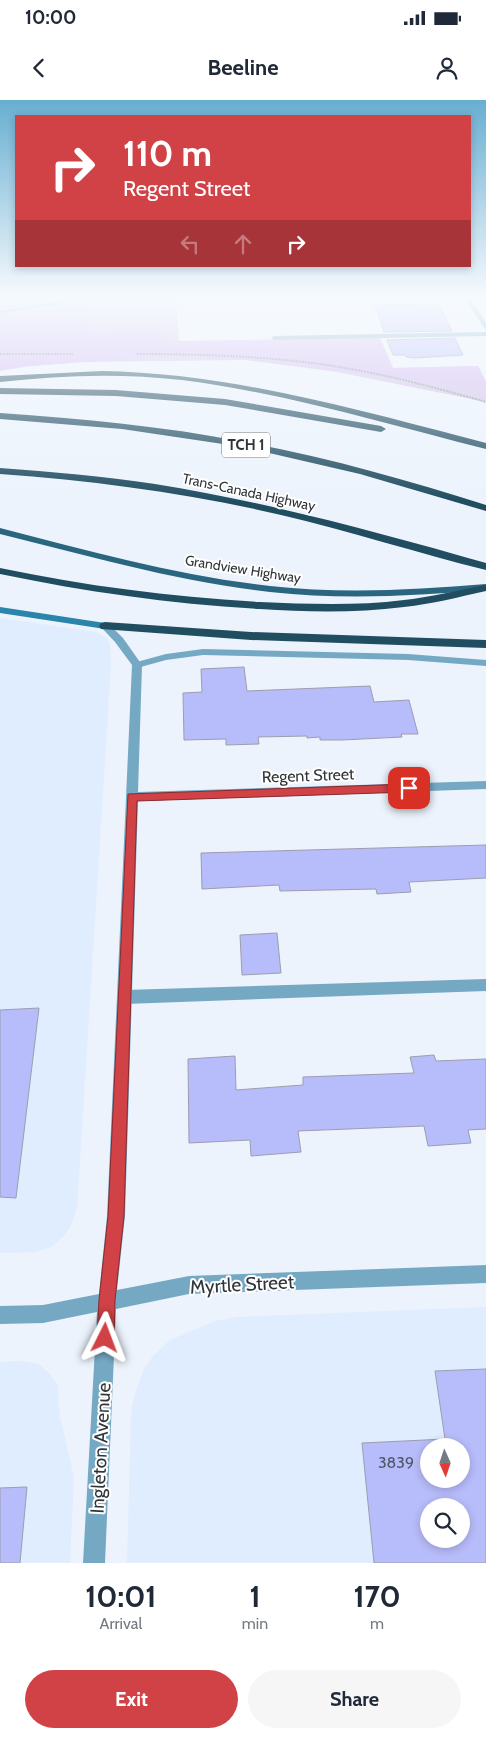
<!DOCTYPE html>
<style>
body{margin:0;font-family:Cabin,sans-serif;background:#f6f6f7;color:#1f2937;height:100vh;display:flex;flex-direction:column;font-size:19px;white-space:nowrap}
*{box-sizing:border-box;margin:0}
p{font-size:16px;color:#747a83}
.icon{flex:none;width:28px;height:28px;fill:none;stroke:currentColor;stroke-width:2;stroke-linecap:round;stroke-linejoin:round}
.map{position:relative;height:1463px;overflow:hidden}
.details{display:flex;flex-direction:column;background:#fff;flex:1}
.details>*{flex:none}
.guide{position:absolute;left:15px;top:15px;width:456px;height:152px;border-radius:0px;box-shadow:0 2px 8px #0003;background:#d14247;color:#fff;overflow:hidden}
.needle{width:32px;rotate:177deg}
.buttons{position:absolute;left:420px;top:1338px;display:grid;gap:10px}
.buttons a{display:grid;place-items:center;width:50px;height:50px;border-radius:50%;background:#fff;box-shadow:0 2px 8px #0003;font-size:25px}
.pin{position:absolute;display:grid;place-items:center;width:42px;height:42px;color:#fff;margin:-21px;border-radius:10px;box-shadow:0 2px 8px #0006}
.me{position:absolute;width:55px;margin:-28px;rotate:3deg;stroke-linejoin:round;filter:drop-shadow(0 0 4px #0008)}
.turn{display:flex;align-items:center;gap:18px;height:105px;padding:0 25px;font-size:22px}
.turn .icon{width:65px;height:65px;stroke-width:2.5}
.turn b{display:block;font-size:35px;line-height:42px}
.lanes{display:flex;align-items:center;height:48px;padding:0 25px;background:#0003;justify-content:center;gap:25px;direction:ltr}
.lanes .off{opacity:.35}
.eta{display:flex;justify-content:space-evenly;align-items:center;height:85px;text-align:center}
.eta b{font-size:30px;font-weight:700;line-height:35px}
.action{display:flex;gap:10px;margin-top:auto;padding:10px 25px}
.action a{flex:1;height:58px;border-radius:30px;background:#d14247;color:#fff;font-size:20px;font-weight:700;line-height:58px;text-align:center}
.action a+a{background:#f6f6f7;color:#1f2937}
.status{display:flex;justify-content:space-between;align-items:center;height:35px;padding:0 25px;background:#fff;direction:ltr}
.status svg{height:14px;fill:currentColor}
header{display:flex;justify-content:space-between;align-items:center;height:65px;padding:0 25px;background:#fff;font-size:22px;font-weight:700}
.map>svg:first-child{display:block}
</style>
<div class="status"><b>10:00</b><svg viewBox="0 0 49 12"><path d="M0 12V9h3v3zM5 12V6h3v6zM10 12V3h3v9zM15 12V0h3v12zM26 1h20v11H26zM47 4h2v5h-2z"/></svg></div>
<header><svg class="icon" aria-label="back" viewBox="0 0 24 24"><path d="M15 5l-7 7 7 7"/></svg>Beeline<svg class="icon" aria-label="person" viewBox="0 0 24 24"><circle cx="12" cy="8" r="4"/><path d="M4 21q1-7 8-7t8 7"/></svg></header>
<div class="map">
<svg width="486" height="1463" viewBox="0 0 486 1463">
<rect width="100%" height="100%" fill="#ecf3fc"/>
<path fill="#e0edfe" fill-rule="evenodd" d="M0,518L96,532L107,538L110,546L111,564L77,1108L70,1128L63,1137L51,1147L36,1152L0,1153Z
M486,1207V1463H127L131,1313L135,1293L144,1269L153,1256L170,1240L215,1221L237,1217ZM429,1346H461V1379H429ZM429,1406H461V1439H429Z
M21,1261L39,1264L50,1274L58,1285L59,1312L74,1377L70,1463H0V1262Z"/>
<path fill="#d2bfe7" d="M0,198H176L179,242L380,238L393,268L478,266L486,282V302L337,272L246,260L79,262L30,266Z"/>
<path fill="#d2b6f1" d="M0,198H118L87,206L90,232L149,226L175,241L380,238L393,268L478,266L486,282V289L245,260L173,256L30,266L0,271Z"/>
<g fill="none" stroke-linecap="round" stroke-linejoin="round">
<path fill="#49a4ae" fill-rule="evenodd" d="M69,198H73L59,204L0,213V211L58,202Z"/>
</g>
<path fill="#b7bcfa" stroke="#9c9eae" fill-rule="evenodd" d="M428,204H439L452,231L384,232L375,205Z
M455,238L463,255L415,258L406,257L405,255H393L387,240Z
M244,567L247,591L370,586L374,602L409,600L418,634H401L402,637L342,640H320V637L307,638V636L258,637L259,644L226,645V639L184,640L183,593L202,592L201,569Z
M486,745V778L409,782L411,792L377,794L376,789L280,791L279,785L202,789L201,753Z
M277,833L281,873L242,875L240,835Z
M39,908L16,1098L0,1097V910Z
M434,955L436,961L486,959V1029L468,1030L471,1043L428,1046L424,1026L298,1031L301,1052L251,1056L250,1040L189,1043L188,959L235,956L236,990L303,985V977L414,973L410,957Z
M486,1269V1463H374L362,1343L445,1339L435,1271ZM429,1346H461V1379H429ZM429,1406H461V1439H429Z
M27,1387L20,1463H0V1388Z"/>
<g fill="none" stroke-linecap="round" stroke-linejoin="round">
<path stroke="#8d939a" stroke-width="2" stroke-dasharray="2 1" stroke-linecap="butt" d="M0,254H73
M137,254C200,254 264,256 327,265C381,273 434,287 486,302"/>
<path fill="#75a9c3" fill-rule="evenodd" d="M486,232V236L274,240L271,238L274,236Z
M203,549L408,554L486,560V566L408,560L203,555L166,560L137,568L132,565L133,563L166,554Z
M486,879V891L125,904L120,902L118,897L120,892L125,890Z"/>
<path fill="#75a9c3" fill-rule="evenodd" d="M464,198H470L486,222V229L484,228Z
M105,523L109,524L123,538L142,565L138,692L486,681V689L138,701L125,1116L117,1190L189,1176L486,1165V1183L189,1194L116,1209L105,1463H83L97,1212L43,1223L0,1224V1206L43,1205L99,1194L107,1116L132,565L115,542L100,526Z"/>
<path fill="#2b84a9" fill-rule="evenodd" d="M0,507L105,523L110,526L105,529L0,513Z"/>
<path fill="#2a6680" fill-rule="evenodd" d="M0,428C89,451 179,476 270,486C342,494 414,490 486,484V490C414,496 342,500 270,492C179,482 89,456 0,434Z"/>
<path fill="#214d61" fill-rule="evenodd" d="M102,271C226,273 347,307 467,338L486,343V349C386,324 285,293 182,280C121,273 61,275 0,282V276Z
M0,288L116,290L225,299L381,326L386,329L381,332L225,305L116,296L0,294Z
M0,313C82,319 164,326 244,342C326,357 406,380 486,405V411L360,374L243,347L122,329L0,319Z
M0,368C52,372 103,376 155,384C267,402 377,432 486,463V470C417,453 350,431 281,415C188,393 95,381 0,374Z
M0,468C86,486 172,497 260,502C308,504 356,506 404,500C432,497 459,490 486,485V491C459,497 432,504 404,507C356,513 308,512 260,509C172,504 86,492 0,474Z
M105,522L251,532L486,540V548L251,540L101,529L99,526L101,523Z"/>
</g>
<linearGradient id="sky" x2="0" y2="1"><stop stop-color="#68aed1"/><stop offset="0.49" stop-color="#f6fafe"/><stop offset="1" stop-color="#f6fafe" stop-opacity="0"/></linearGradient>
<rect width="486" height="402" fill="url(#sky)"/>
<path fill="#d14247" stroke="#882b2e" d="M409,684L415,688L409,692L137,701L124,1116L115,1200L114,1238L111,1243L105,1246L99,1243L97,1238L99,1200L108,1116L128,694Z"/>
<g text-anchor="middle" stroke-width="4" stroke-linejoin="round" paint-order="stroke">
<g font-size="14" fill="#30353a" stroke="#fff">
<text transform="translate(249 392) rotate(12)" y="5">Trans-Canada Highway</text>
<text transform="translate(243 469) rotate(9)" y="5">Grandview Highway</text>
</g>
<rect fill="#fff" stroke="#6e7275" stroke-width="1" x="222" y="332.5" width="48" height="25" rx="4"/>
<g font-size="15" font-weight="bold" fill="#30353a">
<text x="246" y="350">TCH 1</text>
</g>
<g font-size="16" fill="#30353a" stroke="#fff">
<text transform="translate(308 675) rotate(-2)" y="6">Regent Street</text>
</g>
<g font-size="16" fill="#52576a">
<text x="396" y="1368">3839</text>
</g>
<g font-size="19" fill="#30353a" stroke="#fff">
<text transform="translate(242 1184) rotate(-3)" y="7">Myrtle Street</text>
<text transform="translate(100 1348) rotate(-87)" y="7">Ingleton Avenue</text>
</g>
</g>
</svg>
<div class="buttons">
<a><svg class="needle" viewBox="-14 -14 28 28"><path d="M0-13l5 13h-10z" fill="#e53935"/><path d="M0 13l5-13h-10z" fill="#747a83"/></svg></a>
<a><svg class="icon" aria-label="search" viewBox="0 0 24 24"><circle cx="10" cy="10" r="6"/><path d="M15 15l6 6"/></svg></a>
</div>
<div class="pin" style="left:409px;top:688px;background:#d93025"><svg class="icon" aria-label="arrive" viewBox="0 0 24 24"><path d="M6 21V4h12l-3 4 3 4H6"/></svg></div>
<svg class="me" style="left:105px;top:1238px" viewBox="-20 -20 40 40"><path d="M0-17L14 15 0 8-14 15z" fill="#d14247" stroke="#fff" stroke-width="4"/></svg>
<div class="guide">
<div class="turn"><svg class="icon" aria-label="right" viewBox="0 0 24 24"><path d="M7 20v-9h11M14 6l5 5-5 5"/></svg><div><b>110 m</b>Regent Street</div></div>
<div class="lanes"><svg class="icon off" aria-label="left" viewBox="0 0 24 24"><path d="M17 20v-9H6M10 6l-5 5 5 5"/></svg><svg class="icon off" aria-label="ahead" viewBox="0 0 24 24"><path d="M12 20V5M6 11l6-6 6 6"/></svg><svg class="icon" aria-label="right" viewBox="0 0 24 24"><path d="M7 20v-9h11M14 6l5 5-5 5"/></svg></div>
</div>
</div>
<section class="details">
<div class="eta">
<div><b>10:01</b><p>Arrival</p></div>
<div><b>1</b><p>min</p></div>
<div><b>170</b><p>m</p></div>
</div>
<div class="action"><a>Exit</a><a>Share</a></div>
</section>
